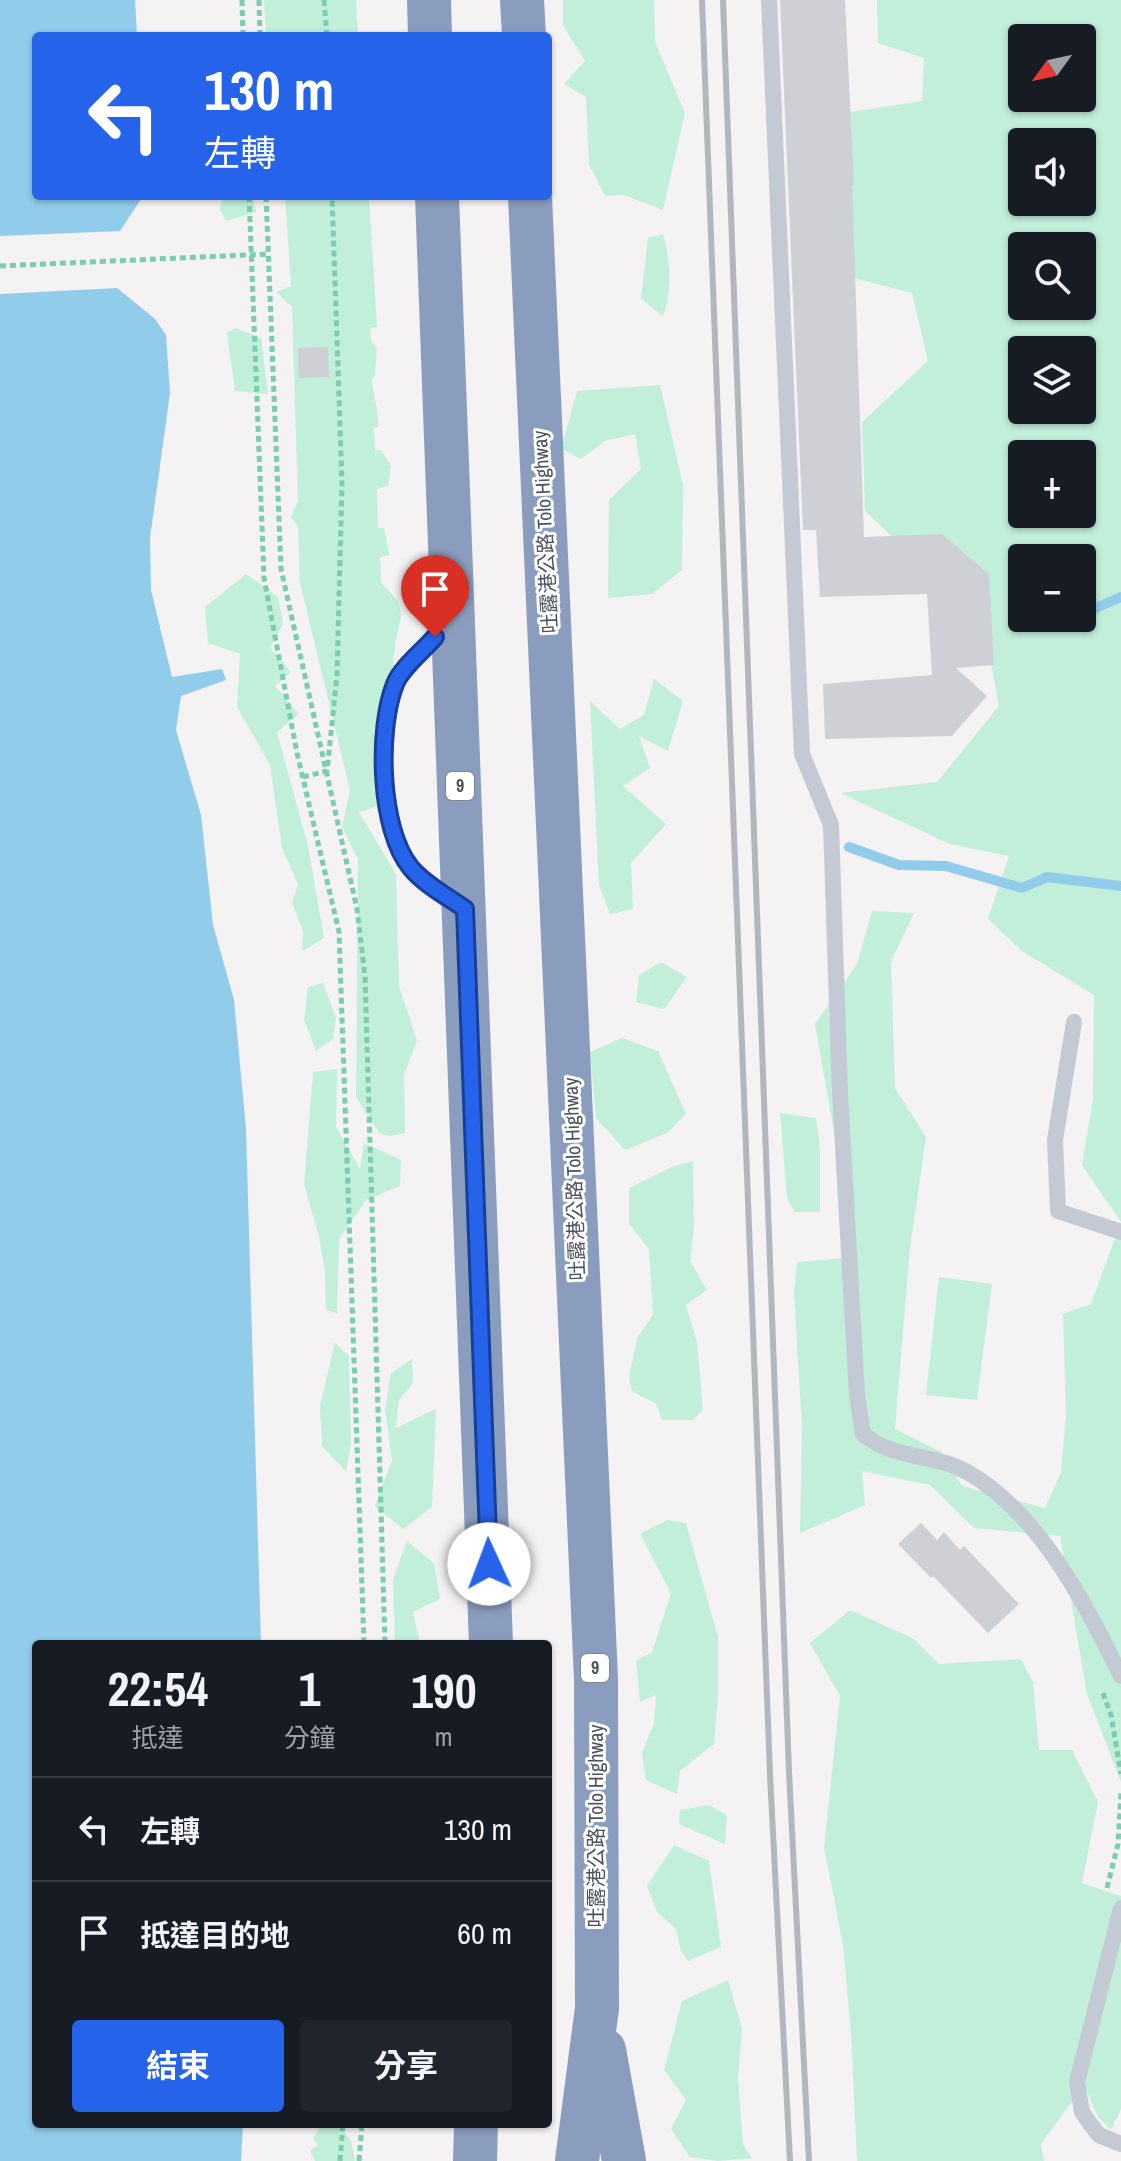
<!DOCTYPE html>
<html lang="zh-TW">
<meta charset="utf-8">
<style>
body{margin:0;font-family:"Archivo Narrow","Noto Sans TC",sans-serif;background:#20242c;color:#f1f3f6;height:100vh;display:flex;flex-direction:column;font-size:30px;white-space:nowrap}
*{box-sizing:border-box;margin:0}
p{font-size:26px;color:#9ea1a6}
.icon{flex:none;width:44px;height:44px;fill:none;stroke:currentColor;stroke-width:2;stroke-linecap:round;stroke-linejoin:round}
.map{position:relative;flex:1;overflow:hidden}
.side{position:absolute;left:32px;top:1640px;width:520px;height:488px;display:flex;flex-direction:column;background:#171b24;border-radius:8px;box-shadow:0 2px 6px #0004}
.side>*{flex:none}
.hud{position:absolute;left:32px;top:32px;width:520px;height:168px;border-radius:8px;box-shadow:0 2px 6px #0004;background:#2563eb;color:#fff;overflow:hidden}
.needle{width:52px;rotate:237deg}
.buttons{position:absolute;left:1008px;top:24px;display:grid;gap:16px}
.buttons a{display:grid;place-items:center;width:88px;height:88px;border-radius:8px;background:#171b24;box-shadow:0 2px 6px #0004;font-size:40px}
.pin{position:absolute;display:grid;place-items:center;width:68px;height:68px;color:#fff;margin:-82px -34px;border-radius:50% 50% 50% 0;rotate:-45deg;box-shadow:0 0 8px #0007}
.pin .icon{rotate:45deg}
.me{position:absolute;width:88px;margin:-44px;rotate:358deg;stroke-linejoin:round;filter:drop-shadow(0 0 6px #0008)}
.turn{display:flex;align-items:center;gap:28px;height:168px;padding:0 40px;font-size:36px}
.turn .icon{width:104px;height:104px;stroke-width:2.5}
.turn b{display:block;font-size:56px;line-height:68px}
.eta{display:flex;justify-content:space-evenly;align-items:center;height:136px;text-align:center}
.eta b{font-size:48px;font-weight:700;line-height:56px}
.cta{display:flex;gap:16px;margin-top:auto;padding:16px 40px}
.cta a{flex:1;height:92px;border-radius:8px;background:#2563eb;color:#fff;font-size:32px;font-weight:700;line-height:92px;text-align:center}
.cta a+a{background:#20242c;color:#f1f3f6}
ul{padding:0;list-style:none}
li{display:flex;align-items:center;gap:24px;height:104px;padding:0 40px;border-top:2px solid #363941}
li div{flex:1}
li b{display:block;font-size:30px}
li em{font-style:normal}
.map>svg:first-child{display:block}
</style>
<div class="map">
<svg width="1121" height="2161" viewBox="0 0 1121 2161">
<rect width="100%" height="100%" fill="#f4f2f2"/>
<path fill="#c2efda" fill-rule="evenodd" d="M264,0H356L358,36H266Z
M563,0H654L655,42L685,113L663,210L624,195L605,196L589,164L586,97L564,84L585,61L563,25Z
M877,0H1121V1782L1087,1694L1060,1536L974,1528L930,1485L862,1471L865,1505L800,1533L802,1428L794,1293L797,1262L856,1257L815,1024L857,964L872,911L914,913L891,962L895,1088L926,1137L910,1248L895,1429L941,1452L962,1486L1045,1508L1061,1472L1066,1414L1063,1314L1091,1304L1121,1222L1082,1165L1093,1099L1094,995L1022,951L988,919L1009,856L950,844L840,793L937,782L999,706L976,582L929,572L865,511L862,422L928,361L912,293L850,277L844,113L922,101L924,58L878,43ZM1022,38H1082V98H1022ZM1022,142H1082V202H1022ZM1022,246H1082V306H1022ZM1022,350H1082V410H1022ZM1022,454H1082V514H1022ZM1022,558H1082V618H1022Z
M222,196H253L256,212L226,221L220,210Z
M285,196H369L377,327L370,328L371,341L377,348L375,376L372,379C373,396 379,410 378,427L374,428L375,450H381L391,466L388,486L377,489L378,528H384L389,555L380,557L381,583C409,609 401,612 395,645C393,660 392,676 390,690L381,697V805L359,812L396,874L399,986L417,1041L404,1075L405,1133L391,1136L380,1134L356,1097L358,859L342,827L350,790L300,583L298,527L291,517L298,501L292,307L276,292L291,286Z
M663,234C670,260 673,289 663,316L641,299L648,238Z
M236,328L261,338L268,394L235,391L227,333Z
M660,385L683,485L682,570L652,594L608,598L609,500L641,469L635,434L605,441L581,459L561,449L577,391Z
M246,574L278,597L283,624L270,648L291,672L275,686L299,714L277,732L308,846L324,938L302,951L303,931L292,903L298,884L282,848L270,765L237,707L240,654L208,643L205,607Z
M654,679L683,701L668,751L639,736L650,768L623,786L666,824L631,863L633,909L610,914L599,885L590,701L620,729L644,715Z
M661,962L687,977L664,1009L636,1002L639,975Z
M323,983L336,1018L333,1039L316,1051L304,1020L308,987Z
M622,1038L658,1051L686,1114L667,1133L625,1150L596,1118L590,1052Z
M337,1069L336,1127L360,1169L364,1143L401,1160L400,1186L366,1200L339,1239L337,1313L326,1310L325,1271L319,1237L304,1184L313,1072Z
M780,1113L816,1118L820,1148V1212H795L787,1199Z
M693,1161L694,1228L690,1261L707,1290L686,1305L697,1342L703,1410L693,1420H662L656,1404L632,1391L629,1377L637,1339L653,1314L649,1249L629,1224V1188L674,1166Z
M939,1277L992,1284L977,1400L926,1395Z
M335,1343L349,1356L351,1444L346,1471L322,1446L320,1405Z
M412,1359L413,1383L399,1400L396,1428L436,1409L432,1507L403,1529L375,1506L392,1460L385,1410L391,1373Z
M667,1520L686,1523L718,1637V1694L714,1744L680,1771L677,1794L646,1780L642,1753L654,1723L656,1695L640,1702L636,1661L652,1652L671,1593L640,1534Z
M407,1541L434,1563L440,1599L413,1612L420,1644H395L393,1579Z
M850,1610L914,1639L939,1664L1021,1659L1033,1682L1039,1750H1072L1098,1802L1082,1883L1121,1896V2109L1111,2130L1098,2117L1084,2085L1041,2144L1044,2161H857L851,2032L843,1945L824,1847L840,1696L810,1643Z
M709,1805L727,1815L725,1844L679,1824L680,1810Z
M674,1845L709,1861L721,1947L688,1961L681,1951L676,1929L657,1912L647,1886Z
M728,1980L742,2029L738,2079L743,2144L752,2158L718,2161L690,2157L671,2129L686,2100L664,2070L682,2001Z
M323,2124H337L351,2140L355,2161H315L310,2151L318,2145L313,2138Z"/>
<path fill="#91cceb" d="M0,0H135L137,36H36V196H143L120,231L0,236Z
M117,288L155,319L166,335L170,393L150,538L151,590L172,677L222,669L226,680L181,696L176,730L201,815L213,925L234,1000L246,1129L261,1644H36V2124H243L241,2161H0V294Z"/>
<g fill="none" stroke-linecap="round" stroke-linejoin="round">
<path stroke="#91cceb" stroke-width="10" d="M1082,614L1121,597
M1065,622L1074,618
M849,847L899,865L946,866L1022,888L1047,877L1121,886"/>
</g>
<path fill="#cfd0d6" d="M780,0H845L854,184L852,185L864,537L942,534L989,574L994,665L956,668L987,696L952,736L825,739L823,684L932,675L927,594L820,597L816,530H803Z
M328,347L329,377L299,378L298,348Z
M921,1523L937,1540L944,1532L960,1550L964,1546L1019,1604L988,1633L933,1576L931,1578L898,1544Z"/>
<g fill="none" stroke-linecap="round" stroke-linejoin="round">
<path stroke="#7bcdaf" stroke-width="5" stroke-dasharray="6 4" stroke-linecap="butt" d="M242,0L243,36
M259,0L260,36
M324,0L327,36
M249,196L264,578L297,753L339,932L364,1644
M266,196L281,569L357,909L365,976L385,1644
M0,266L269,254
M303,777L327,771L337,676L342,483L332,196
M1103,1693L1111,1715L1121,1774
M1107,1888L1118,1844L1121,1793
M340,2161L343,2124
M359,2161L362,2124"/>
<path stroke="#c3cad3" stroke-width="16" d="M769,0L802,754L831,825L840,1093L857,1395L863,1434C897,1461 934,1453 967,1472C1040,1513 1085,1604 1121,1676
M444,626L395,682L386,728L384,777L396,841L411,869L457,903
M1074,1022L1055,1140L1058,1211L1121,1232
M1121,1908L1077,2082L1082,2112L1091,2125L1099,2135L1121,2144"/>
<path stroke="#8b9dbf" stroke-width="44" d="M429,0L430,36
M522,0L524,36
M437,196L491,1644
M530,196L596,1679L597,2008L577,2161
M604,2050L624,2161
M475,2161L476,2124"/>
<path stroke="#b4b6bc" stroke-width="6" d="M702,0L770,1775L790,2161
M723,0L789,1772L809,2161"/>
</g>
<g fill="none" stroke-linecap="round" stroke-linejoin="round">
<defs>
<path id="route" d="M435,637C423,651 401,668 395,684C377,729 379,830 411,868C424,884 448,897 465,909L489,1564"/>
</defs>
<use href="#route" stroke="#184099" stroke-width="20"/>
<use href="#route" stroke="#2563eb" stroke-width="14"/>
</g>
<g text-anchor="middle" stroke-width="6" stroke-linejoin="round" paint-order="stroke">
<g fill="#fff" stroke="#80868f" stroke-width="2">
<rect x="446" y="772" width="28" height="28" rx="6"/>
<rect x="581" y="1654" width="28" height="28" rx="6"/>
</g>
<g font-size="18" font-weight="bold" fill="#4a525f">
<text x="460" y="792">9</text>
<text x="595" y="1674">9</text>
</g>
<g font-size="20" fill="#4a525f" stroke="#fff">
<text transform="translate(545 532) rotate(-93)" y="7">吐露港公路 Tolo Highway</text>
<text transform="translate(574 1179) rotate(-92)" y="7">吐露港公路 Tolo Highway</text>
<text transform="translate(596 1826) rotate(-90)" y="7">吐露港公路 Tolo Highway</text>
</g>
</g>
</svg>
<div class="buttons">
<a><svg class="needle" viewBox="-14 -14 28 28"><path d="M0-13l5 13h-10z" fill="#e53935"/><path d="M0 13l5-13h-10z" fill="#9ea1a6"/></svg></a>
<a><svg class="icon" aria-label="sound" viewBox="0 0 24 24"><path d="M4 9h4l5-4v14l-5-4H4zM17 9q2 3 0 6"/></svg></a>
<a><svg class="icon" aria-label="search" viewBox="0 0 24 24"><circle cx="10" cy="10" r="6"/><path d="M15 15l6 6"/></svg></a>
<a><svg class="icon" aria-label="layers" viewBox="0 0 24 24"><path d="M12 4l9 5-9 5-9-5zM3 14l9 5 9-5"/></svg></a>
<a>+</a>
<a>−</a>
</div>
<div class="pin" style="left:435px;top:637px;background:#d93025"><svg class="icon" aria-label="arrive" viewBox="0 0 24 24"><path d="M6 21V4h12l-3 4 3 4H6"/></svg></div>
<svg class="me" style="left:489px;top:1564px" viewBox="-20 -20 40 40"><circle r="19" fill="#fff"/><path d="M0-13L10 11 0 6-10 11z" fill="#2563eb"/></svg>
<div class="hud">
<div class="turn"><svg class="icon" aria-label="left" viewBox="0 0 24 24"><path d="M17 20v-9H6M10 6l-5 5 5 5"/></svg><div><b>130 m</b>左轉</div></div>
</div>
<section class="side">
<div class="eta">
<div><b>22:54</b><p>抵達</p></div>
<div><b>1</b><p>分鐘</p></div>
<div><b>190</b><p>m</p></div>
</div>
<ul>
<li><svg class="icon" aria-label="left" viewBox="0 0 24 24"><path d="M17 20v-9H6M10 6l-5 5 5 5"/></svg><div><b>左轉</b></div><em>130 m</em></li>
<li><svg class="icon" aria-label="arrive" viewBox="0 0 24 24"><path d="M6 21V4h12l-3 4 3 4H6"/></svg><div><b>抵達目的地</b></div><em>60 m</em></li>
</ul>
<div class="cta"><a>結束</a><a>分享</a></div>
</section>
</div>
